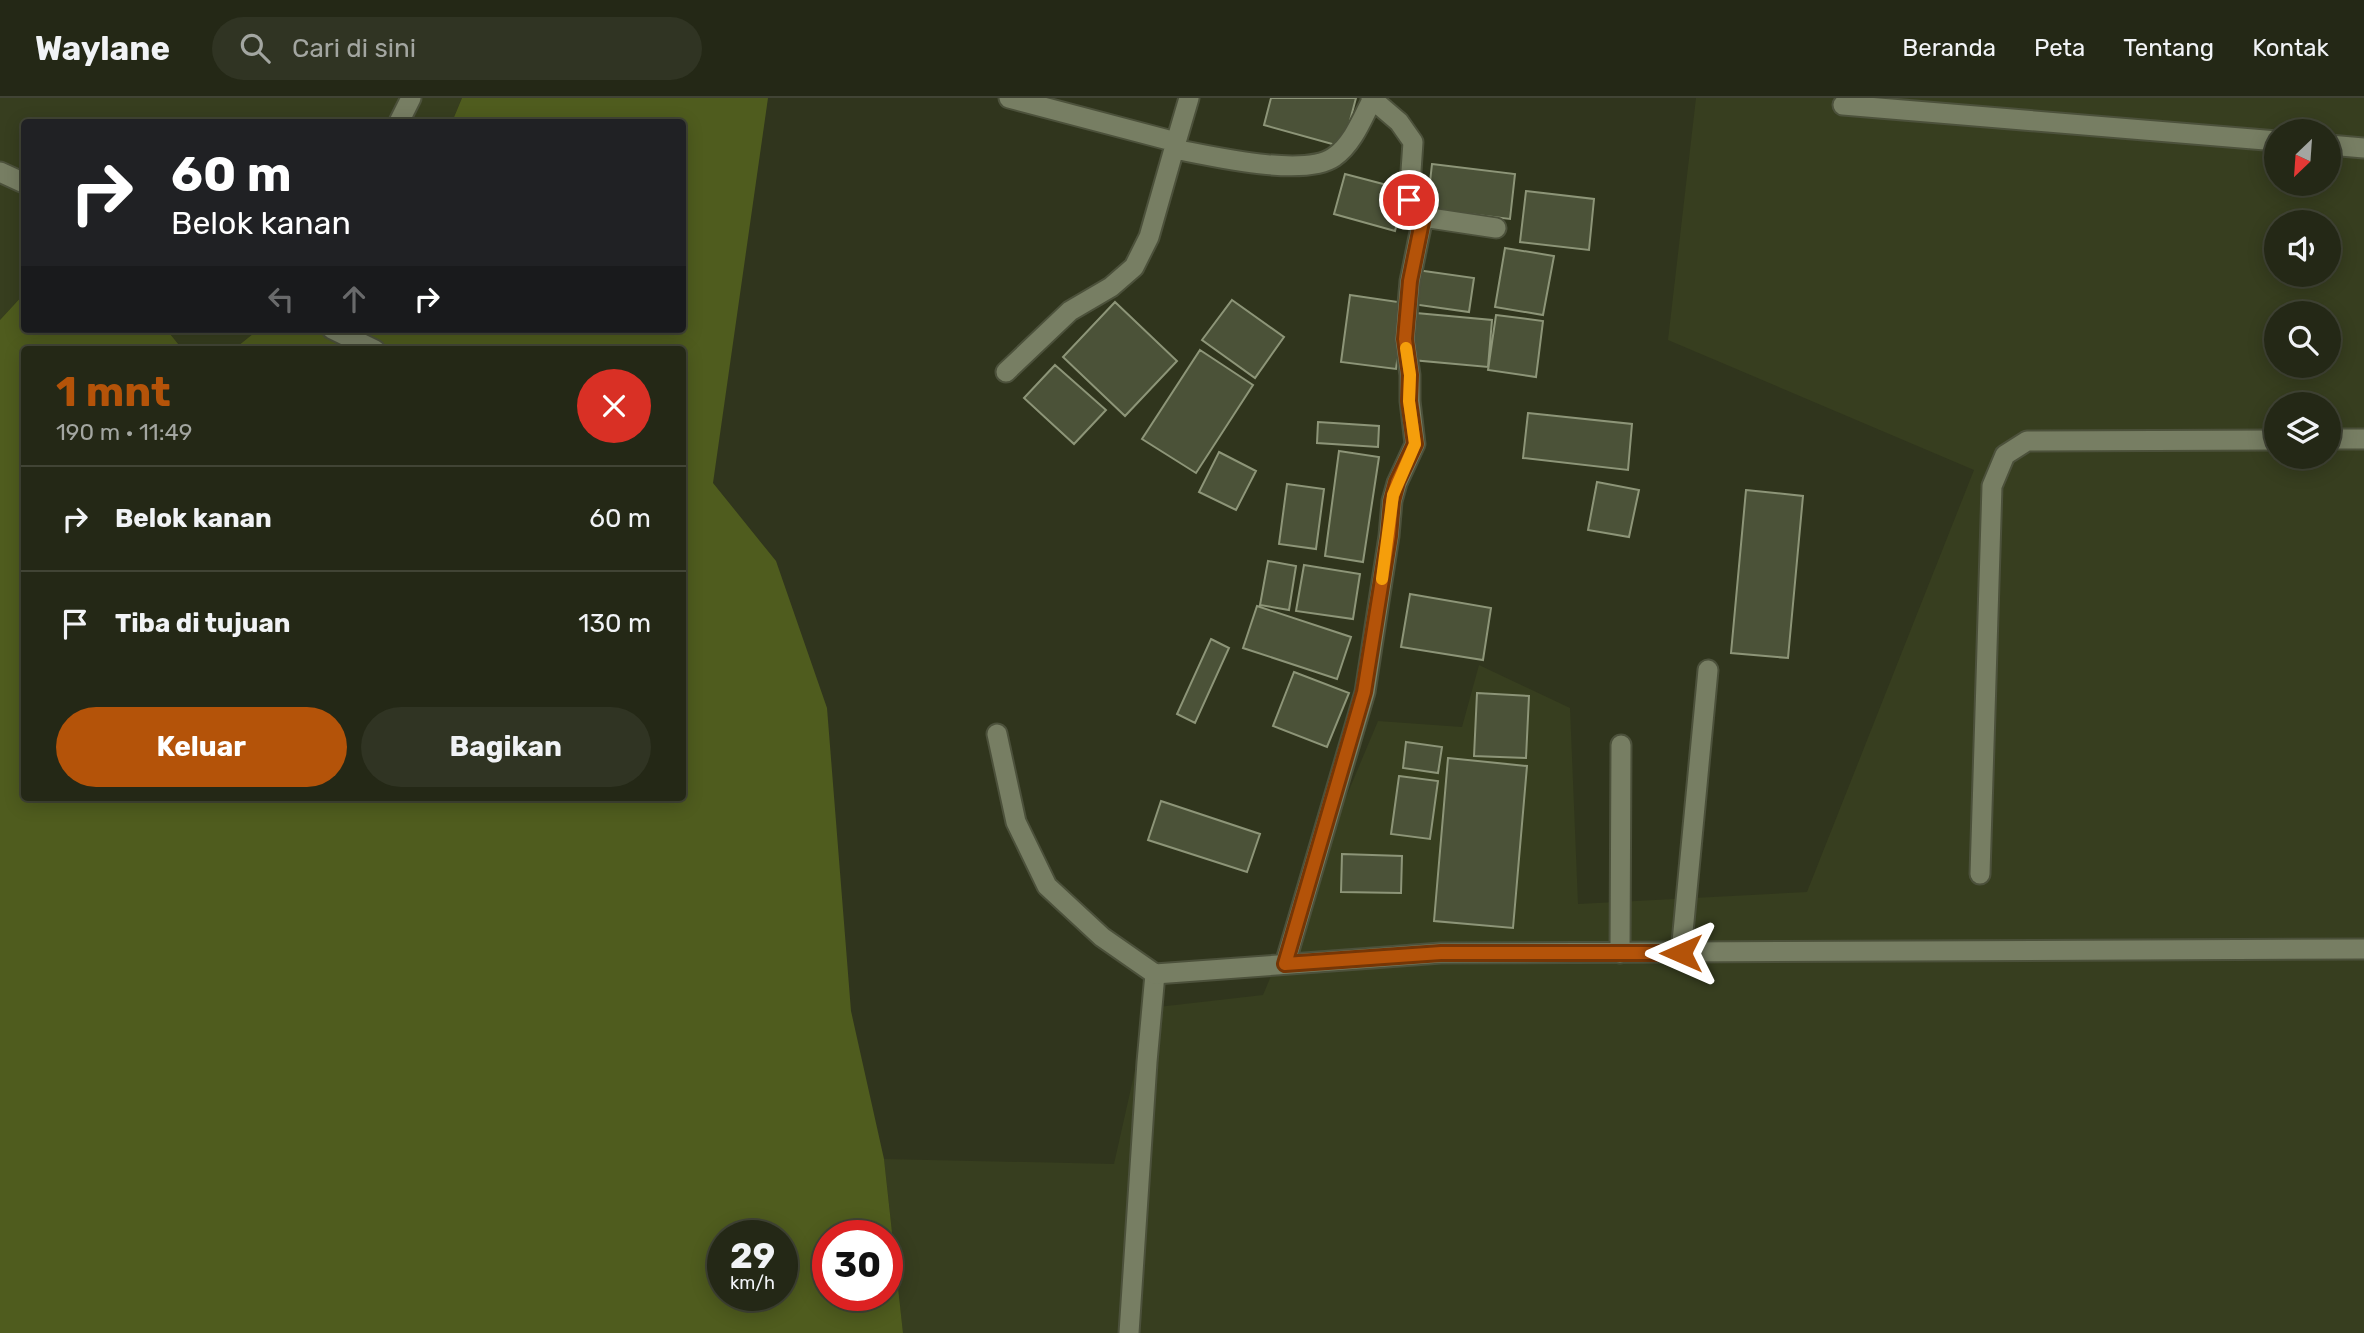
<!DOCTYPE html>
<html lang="id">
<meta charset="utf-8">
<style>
body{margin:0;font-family:Rubik,sans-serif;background:#303423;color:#f1f3f6;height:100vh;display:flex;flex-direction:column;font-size:26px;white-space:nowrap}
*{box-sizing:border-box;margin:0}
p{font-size:23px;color:#a3a6a1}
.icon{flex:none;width:38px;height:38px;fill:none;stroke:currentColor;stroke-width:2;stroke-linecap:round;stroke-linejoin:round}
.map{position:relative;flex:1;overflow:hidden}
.details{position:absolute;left:21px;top:248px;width:665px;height:455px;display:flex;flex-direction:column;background:#242816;border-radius:7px;box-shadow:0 4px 18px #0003,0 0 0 2px #414435}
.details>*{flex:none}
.hud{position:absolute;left:21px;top:21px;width:665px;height:214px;border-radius:7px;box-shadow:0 4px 18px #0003,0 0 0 2px #414435;background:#202124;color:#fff;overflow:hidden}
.needle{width:46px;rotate:205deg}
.controls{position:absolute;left:2264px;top:21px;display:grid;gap:14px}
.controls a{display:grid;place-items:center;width:77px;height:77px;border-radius:50%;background:#242816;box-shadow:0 4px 18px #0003,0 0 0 2px #414435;font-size:35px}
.speed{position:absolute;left:707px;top:1122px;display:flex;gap:14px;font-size:35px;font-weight:700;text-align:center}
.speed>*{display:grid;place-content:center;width:91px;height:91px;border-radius:50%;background:#242816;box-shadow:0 4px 18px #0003,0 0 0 2px #414435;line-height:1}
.speed small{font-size:18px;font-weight:400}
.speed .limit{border:10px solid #d22;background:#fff;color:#111}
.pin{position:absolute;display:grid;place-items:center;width:60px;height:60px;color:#fff;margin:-30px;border:4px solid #fff;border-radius:50%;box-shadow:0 2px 7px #0007}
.me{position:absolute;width:77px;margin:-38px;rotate:270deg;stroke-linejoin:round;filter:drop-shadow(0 0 5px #0008)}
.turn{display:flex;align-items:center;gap:24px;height:147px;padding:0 35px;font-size:32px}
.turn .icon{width:91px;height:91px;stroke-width:2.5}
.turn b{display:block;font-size:49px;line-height:60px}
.lanes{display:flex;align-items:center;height:66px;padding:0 35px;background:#0003;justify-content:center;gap:35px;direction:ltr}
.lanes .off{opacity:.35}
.round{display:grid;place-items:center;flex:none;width:74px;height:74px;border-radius:37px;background:#303423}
.summary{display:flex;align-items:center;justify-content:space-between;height:119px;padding:0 35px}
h1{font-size:42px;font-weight:700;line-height:52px;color:#b45309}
.cta{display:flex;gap:14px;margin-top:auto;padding:14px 35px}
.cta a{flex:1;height:80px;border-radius:42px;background:#b45309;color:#fff;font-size:28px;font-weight:700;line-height:80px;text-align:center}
.cta a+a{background:#303423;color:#f1f3f6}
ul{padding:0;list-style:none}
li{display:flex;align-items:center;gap:21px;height:105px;padding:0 35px;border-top:2px solid #414435}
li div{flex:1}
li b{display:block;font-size:26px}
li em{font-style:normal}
header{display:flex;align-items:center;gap:42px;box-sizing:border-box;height:98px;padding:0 35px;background:#242816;border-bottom:2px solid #414435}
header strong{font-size:33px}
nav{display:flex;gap:38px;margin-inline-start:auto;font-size:24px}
.search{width:490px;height:63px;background:#303423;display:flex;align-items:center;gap:18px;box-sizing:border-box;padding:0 24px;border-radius:38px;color:#a3a6a1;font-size:26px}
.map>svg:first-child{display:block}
</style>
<header>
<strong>Waylane</strong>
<div class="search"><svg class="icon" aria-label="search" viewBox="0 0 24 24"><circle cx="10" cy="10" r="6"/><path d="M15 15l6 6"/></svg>Cari di sini</div>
<nav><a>Beranda</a><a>Peta</a><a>Tentang</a><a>Kontak</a></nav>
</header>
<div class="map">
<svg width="2364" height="1235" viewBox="0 0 2364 1235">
<rect width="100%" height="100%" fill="#30351d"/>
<path fill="#373e1f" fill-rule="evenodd" d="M0,0H462L452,24H24V196L0,222Z
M1696,0H2364V1235H903L884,1061L1114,1066L1149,910L1263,897L1378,623L1462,629L1479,567L1570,610L1578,806L1807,794L1974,372L1668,242ZM2277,33H2329V86H2277ZM2277,124H2329V177H2277ZM2277,215H2329V268H2277ZM2277,306H2329V359H2277Z
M166,231H259L233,252H183Z"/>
<path fill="#4f5c1e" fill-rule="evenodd" d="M462,0H768L713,385L776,463L827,610L851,913L884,1061L903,1235H0V222L24,196V231H166L183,252H24V700H682V252H233L259,231H682V24H452ZM723,1138H782V1197H723ZM828,1138H887V1197H828Z"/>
<path fill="#4b5238" stroke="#8d9578" stroke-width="2" d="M1271,0H1356L1343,49L1264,27Z
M1432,66L1515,76L1510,121L1427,111Z
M1345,76L1406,92L1395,133L1334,116Z
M1526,93L1594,101L1589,152L1520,144Z
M1505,150L1554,158L1543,217L1495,209Z
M1417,172L1474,180L1469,214L1412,206Z
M1350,197L1405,205L1396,271L1341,264Z
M1232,202L1284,239L1255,280L1202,242Z
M1115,204L1177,263L1125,318L1063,259Z
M1416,215L1492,222L1488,269L1412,262Z
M1496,217L1543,223L1536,279L1488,272Z
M1200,252L1253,287L1196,375L1142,341Z
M1055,267L1106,312L1074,346L1024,300Z
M1528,315L1632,326L1628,372L1523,360Z
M1318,324L1379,328L1378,349L1317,345Z
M1339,353L1379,359L1363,464L1325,458Z
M1219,354L1256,373L1236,412L1199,394Z
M1597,384L1639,392L1629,439L1588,432Z
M1287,386L1324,391L1316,451L1279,446Z
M1746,392L1803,398L1788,560L1731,555Z
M1268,463L1296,468L1289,512L1260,507Z
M1304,467L1360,476L1353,521L1296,513Z
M1410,496L1491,510L1483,562L1401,549Z
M1257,508L1351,539L1337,581L1243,550Z
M1211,541L1229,550L1195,625L1177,616Z
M1294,574L1349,595L1327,649L1273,628Z
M1477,595L1529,598L1526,660L1474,658Z
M1406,644L1442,649L1438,675L1403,670Z
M1448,660L1527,668L1513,830L1434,823Z
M1399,678L1438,683L1430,741L1391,736Z
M1161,703L1260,736L1247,774L1148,742Z
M1342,756L1402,758L1401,795L1341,794Z"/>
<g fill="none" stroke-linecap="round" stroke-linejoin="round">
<defs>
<path id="service" d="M1843,7L2277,43
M399,24L411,0
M2329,47L2364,50
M0,74L24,85
M332,231L375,252
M2329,341H2364
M1980,776L1992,388L2005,357L2027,343L2277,342
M1681,855L1708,572
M1129,1235L1147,964L1155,876"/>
<path id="minor" d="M1009,0L1176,44
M1371,0L1399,24L1413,44L1409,102L1412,110L1423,119L1496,130
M1174,51L1189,0
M1006,274L1070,213L1111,189L1134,169L1149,139L1174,51C1211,58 1304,80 1334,59C1353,46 1363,19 1373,0
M997,636L1016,724L1047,788L1102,839L1155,876L1441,855L2364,851
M1620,855L1621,647
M1285,866L1365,594L1389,438L1392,403L1397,385L1415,346L1410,303V277L1405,241L1410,183L1423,119"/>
</defs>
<use href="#service" stroke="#4c513b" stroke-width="23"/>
<use href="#minor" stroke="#4c513b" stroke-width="23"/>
<use href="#service" stroke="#777e63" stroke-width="19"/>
<use href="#minor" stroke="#777e63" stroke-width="19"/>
</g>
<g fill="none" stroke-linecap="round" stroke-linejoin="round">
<defs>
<path id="route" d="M1409,102L1412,110L1423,119L1410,183L1405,241L1410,277L1409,303L1415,346L1397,384L1392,403L1389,438L1364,594L1285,866L1441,855H1681"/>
</defs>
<use href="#route" stroke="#753606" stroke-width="18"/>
<use href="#route" stroke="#b45309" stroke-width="12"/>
<path stroke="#f59e0b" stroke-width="12" d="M1382,481L1393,397L1415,346L1409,303L1410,277L1406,250"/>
</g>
</svg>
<div class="controls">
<a><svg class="needle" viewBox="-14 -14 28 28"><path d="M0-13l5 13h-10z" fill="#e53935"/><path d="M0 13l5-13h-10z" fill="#a3a6a1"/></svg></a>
<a><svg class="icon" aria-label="sound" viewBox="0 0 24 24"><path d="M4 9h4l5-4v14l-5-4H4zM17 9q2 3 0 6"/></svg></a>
<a><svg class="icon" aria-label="search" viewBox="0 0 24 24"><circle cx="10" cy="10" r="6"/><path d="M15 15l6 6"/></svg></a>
<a><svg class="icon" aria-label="layers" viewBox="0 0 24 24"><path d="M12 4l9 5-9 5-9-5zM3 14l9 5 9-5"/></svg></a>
</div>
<div class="speed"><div>29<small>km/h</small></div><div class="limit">30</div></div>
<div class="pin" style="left:1409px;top:102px;background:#d93025"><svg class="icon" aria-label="arrive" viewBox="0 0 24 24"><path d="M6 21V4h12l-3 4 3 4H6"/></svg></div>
<svg class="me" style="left:1681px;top:855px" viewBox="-20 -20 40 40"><path d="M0-17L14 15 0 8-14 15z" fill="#b45309" stroke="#fff" stroke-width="4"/></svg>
<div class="hud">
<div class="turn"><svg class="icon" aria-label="right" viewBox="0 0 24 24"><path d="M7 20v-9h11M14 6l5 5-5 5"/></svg><div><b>60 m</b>Belok kanan</div></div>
<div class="lanes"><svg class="icon off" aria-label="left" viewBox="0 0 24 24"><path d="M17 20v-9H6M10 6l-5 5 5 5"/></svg><svg class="icon off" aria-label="ahead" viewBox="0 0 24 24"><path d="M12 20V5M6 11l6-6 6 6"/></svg><svg class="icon" aria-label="right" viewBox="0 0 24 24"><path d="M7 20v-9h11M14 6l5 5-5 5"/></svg></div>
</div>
<section class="details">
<div class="summary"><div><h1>1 mnt</h1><p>190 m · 11:49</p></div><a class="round" style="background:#d93025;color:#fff"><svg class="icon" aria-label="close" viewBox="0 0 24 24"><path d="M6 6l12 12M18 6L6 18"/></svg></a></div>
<ul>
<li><svg class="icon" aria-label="right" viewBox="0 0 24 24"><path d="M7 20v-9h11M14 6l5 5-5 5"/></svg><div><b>Belok kanan</b></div><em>60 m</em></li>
<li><svg class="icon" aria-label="arrive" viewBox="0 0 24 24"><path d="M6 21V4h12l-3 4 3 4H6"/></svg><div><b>Tiba di tujuan</b></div><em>130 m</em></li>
</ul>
<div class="cta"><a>Keluar</a><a>Bagikan</a></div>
</section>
</div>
